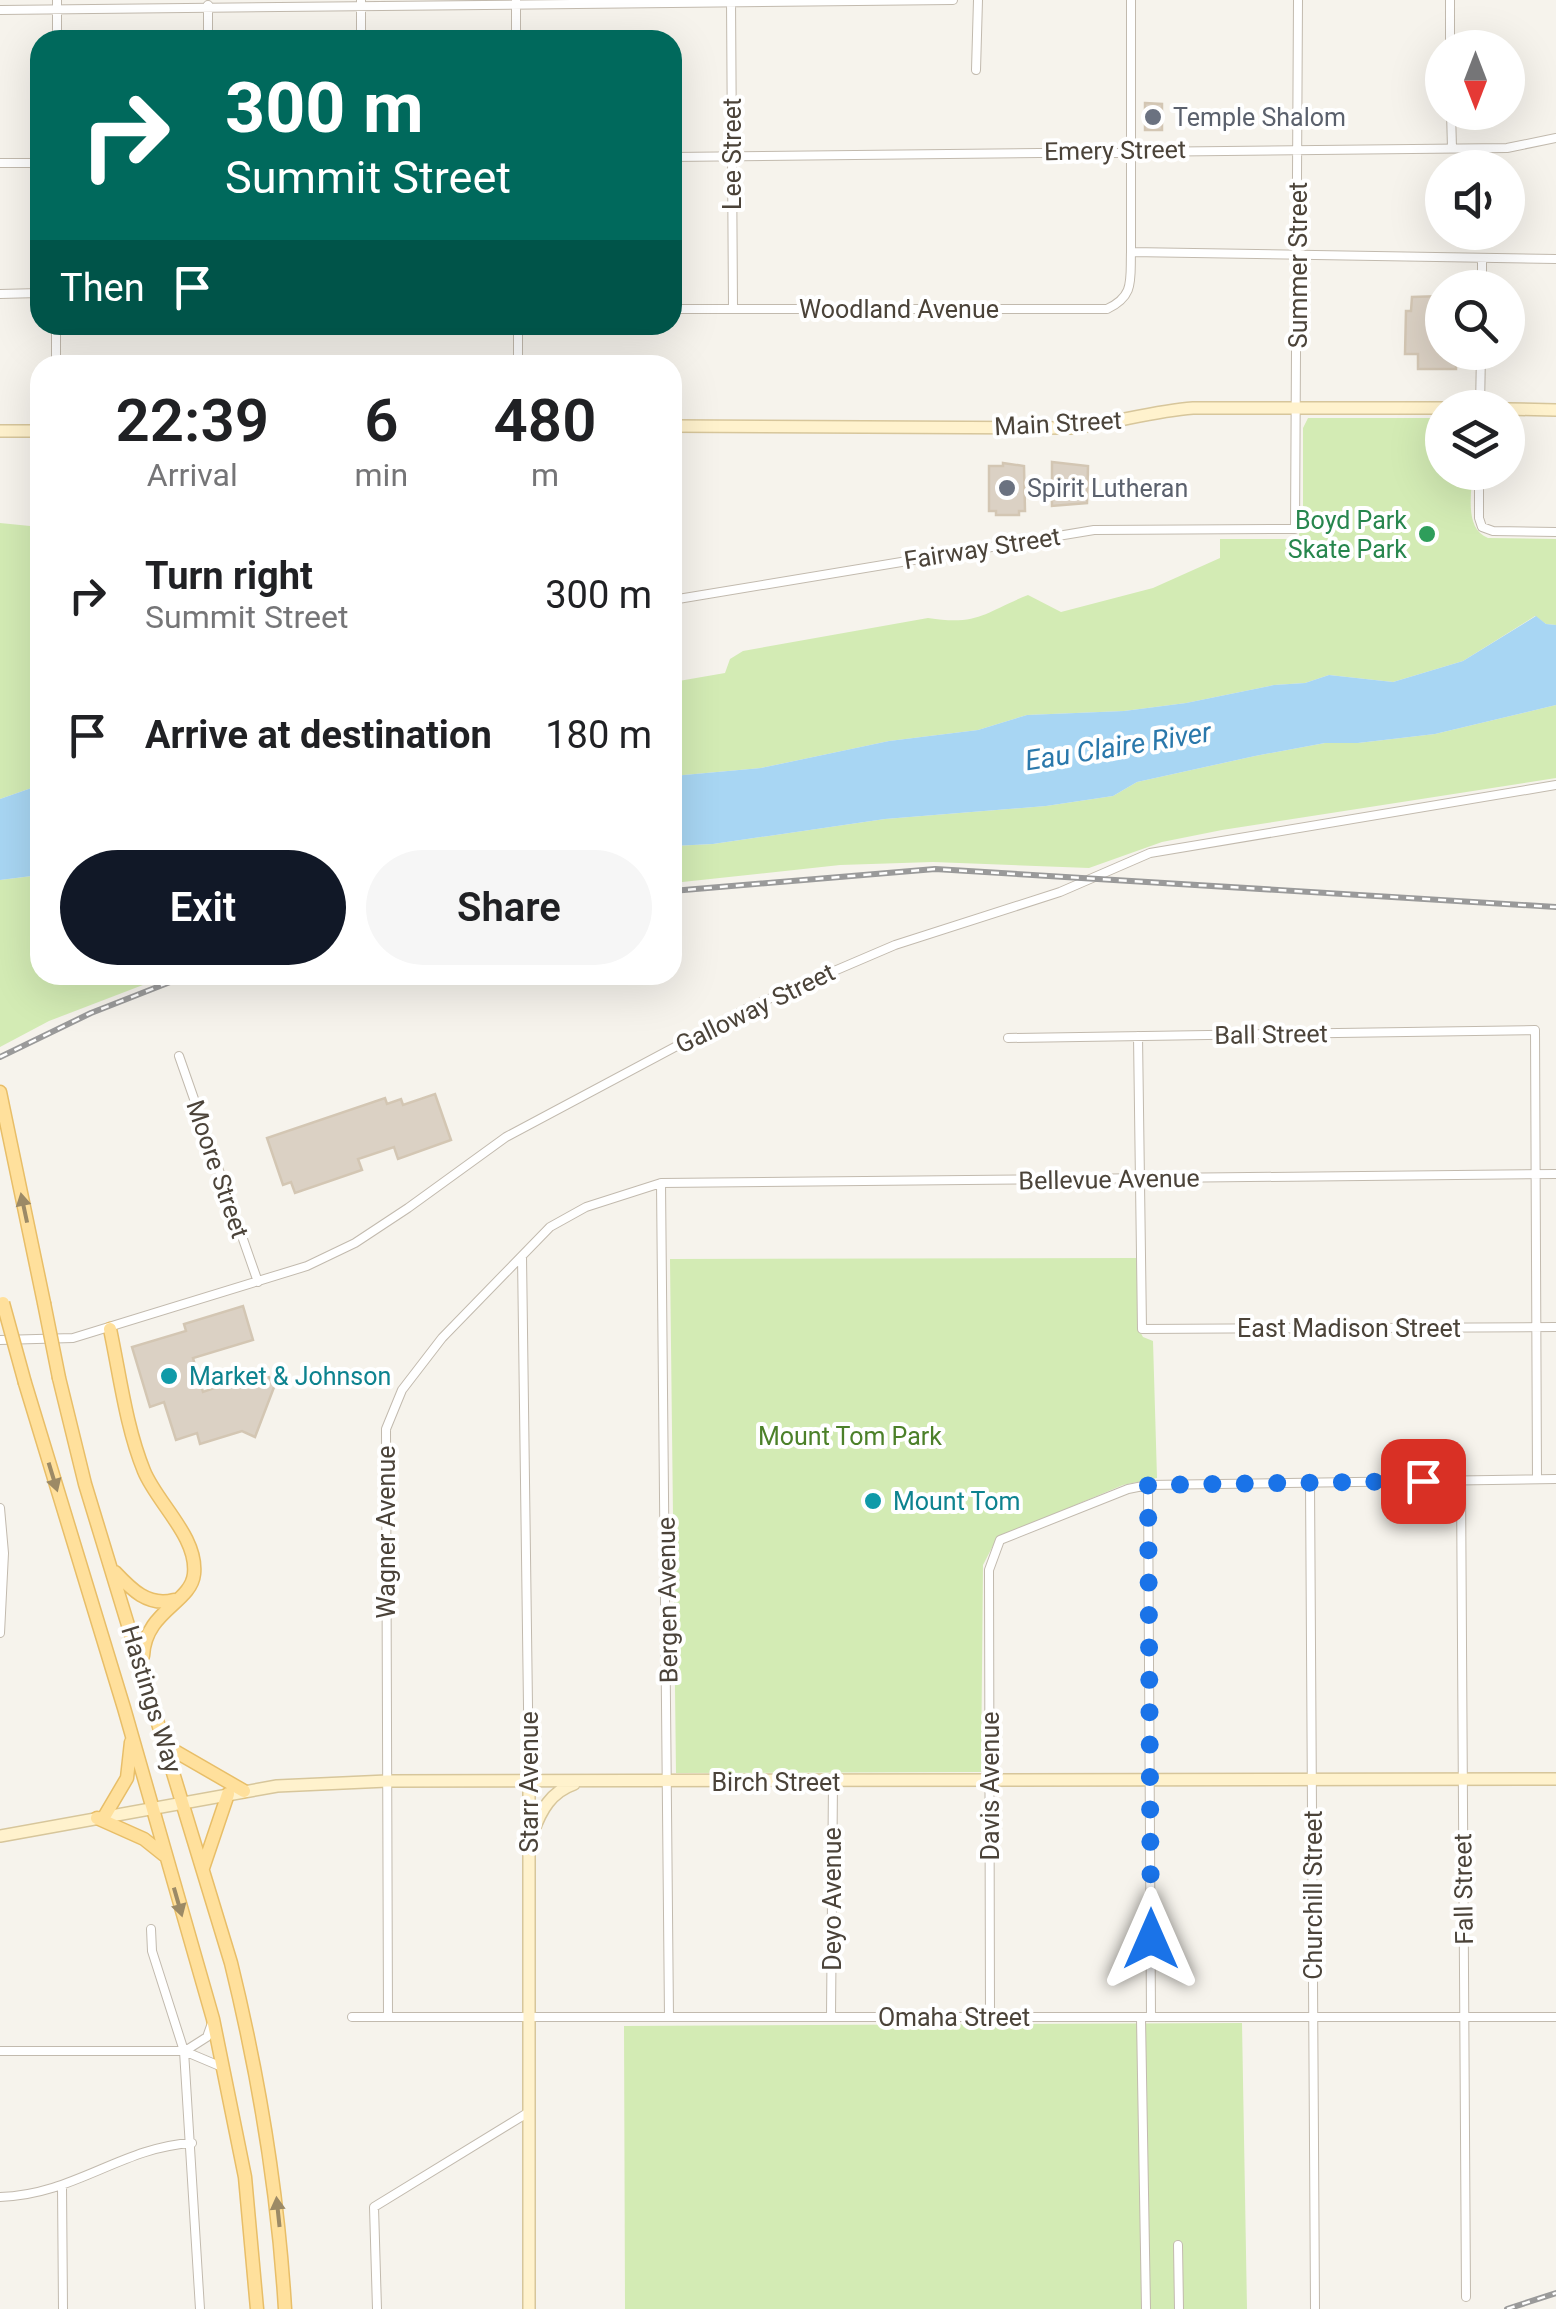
<!DOCTYPE html>
<style>
body{margin:0;font-family:Roboto,sans-serif;background:#f6f6f6;color:#202124;height:100vh;display:flex;flex-direction:column;font-size:38px;white-space:nowrap}
*{box-sizing:border-box;margin:0}
p{font-size:32px;color:#757577}
.icon{flex:none;width:55px;height:55px;fill:none;stroke:currentColor;stroke-width:2;stroke-linecap:round;stroke-linejoin:round}
.map{position:relative;flex:1;overflow:hidden}
.details{position:absolute;left:30px;top:355px;width:652px;height:630px;display:flex;flex-direction:column;background:#fff;border-radius:30px;box-shadow:0 10px 40px #0002}
.details>*{flex:none}
.hud{position:absolute;left:30px;top:30px;width:652px;height:305px;border-radius:30px;box-shadow:0 10px 40px #0002;background:#00695c;color:#fff;overflow:hidden}
.needle{width:65px;rotate:180deg}
.buttons{position:absolute;left:1425px;top:30px;display:grid;gap:20px}
.buttons a{display:grid;place-items:center;width:100px;height:100px;border-radius:50%;background:#fff;box-shadow:0 10px 40px #0002;font-size:50px}
.pin{position:absolute;display:grid;place-items:center;width:85px;height:85px;color:#fff;margin:-42px;border-radius:20px;box-shadow:0 5px 15px #0006}
.me{position:absolute;width:110px;margin:-55px;rotate:0deg;stroke-linejoin:round;filter:drop-shadow(0 0 8px #0008)}
.turn{display:flex;align-items:center;gap:35px;height:210px;padding:0 30px;font-size:45px}
.turn .icon{width:130px;height:130px;stroke-width:2.5}
.turn b{display:block;font-size:70px;line-height:85px}
.then{display:flex;align-items:center;height:95px;padding:0 30px;background:#0003;gap:20px;font-size:38px}
.eta{display:flex;justify-content:space-evenly;align-items:center;height:170px;text-align:center}
.eta b{font-size:60px;font-weight:600;line-height:70px}
.button{display:flex;gap:20px;margin-top:auto;padding:20px 30px}
.button a{flex:1;height:115px;border-radius:60px;background:#111827;color:#fff;font-size:40px;font-weight:600;line-height:115px;text-align:center}
.button a+a{background:#f6f6f6;color:#202124}
ul{padding:0;list-style:none}
li{display:flex;align-items:center;gap:30px;height:140px;padding:0 30px}
li div{flex:1}
li b{display:block;font-size:38px}
li em{font-style:normal}
.map>svg:first-child{display:block}
</style>
<div class="map">
<svg width="1556" height="2309" viewBox="0 0 1556 2309">
<rect width="100%" height="100%" fill="#f6f3ec"/>
<path fill="#d3ebb4" d="M1308,418H1442V472L1472,473C1472,495 1464,528 1488,538L1556,539V625L1546,624L1535,616L1463,661L1393,682L1329,675L1305,683L1274,685L1186,703L1124,711L1027,715L978,730L889,741L761,768L673,776V682L725,673L730,659L743,651L928,618C979,626 985,612 1028,595L1061,612L1153,588L1220,558V539H1298L1303,517V428Z
M0,523L40,527V785L0,799Z
M1556,705V778L1222,830L1162,842L1089,868L933,862L840,865L673,883V846L713,844L885,819L1046,806L1113,796L1137,782L1255,756L1325,743H1358L1435,734Z
M40,875V975H169L49,1021L0,1047V880Z
M1137,1258L1138,1328L1143,1337L1153,1341L1157,1478L1123,1485L997,1538L983,1565L981,1772L676,1773L670,1259Z
M1242,2023L1247,2309H625L624,2026Z"/>
<path fill="#a8d6f3" d="M1536,616L1546,624L1556,625V705L1435,734L1358,743H1325L1255,756L1137,782L1113,796L1046,806L885,819L713,844L673,846V776L761,768L889,741L978,730L1027,715L1124,711L1186,703L1274,685L1305,683L1329,675L1393,682L1463,661Z
M40,785V875L0,880V799Z"/>
<path fill="#dbd1c4" stroke="#d3c6b3" stroke-width="2.5" d="M1145,103L1162,104V130H1145Z
M1442,296V352L1456,354V369H1418V354H1405L1406,311H1411L1412,297Z
M1052,462L1088,466L1087,503L1052,506Z
M1003,463L1024,466L1025,511H1019V515H996V511H989V466H1003Z
M435,1094L451,1140L398,1159L394,1147L358,1159L362,1170L295,1193L291,1182L283,1185L267,1138L385,1098L387,1104L401,1099L403,1105Z
M243,1306L253,1340L193,1358L203,1392L261,1372L276,1382L255,1437L242,1431L200,1444L197,1433L176,1440L164,1402L150,1407L132,1347L186,1331L184,1324Z"/>
<g fill="none" stroke-linecap="round" stroke-linejoin="round">
<defs>
<path id="street" d="M57,0V40
M361,0V40
M516,0V40
M731,0L733,308
M1450,0V48
M208,5V40
M0,10L953,0
M976,70L978,0
M1451,112L1452,148
M672,157L1507,148L1556,138
M0,163H40
M1131,252L1556,259
M1482,288V258
M0,294L40,293
M672,309H1107C1135,296 1130,280 1131,252V0
M56,325V365
M518,325V365
M1480,408L1481,352
M1479,472V518L1482,527L1493,531L1556,532
M672,600L1094,530L1295,529L1298,0
M1138,1036L1142,1329L1556,1327
M1008,1038L1535,1030L1537,1479
M179,1056L258,1282
M661,1183L669,2017
M522,1256L529,1781
M0,1340L73,1338L307,1266L355,1243L408,1208L506,1137L750,1007L895,945L1060,892L1150,853L1556,785
M1310,1481L1315,2309
M1461,1481L1466,2297
M1148,1485L1151,2017
M0,1508L4,1553L0,1633
M151,1929L152,1951L184,2051L200,2309
M352,2017H1556
M388,2017L386,1429L402,1390L442,1338L550,1227L586,1207L661,1183L1556,1174
M831,2017L833,1781
M990,2017L989,1570L1000,1540L1128,1489L1148,1485L1556,1479
M1141,2018L1146,2309
M0,2051H184L222,2067
M185,2051L207,2037L212,2023
M62,2186L63,2309
M0,2197C74,2195 122,2147 192,2143
M1178,2245L1179,2309
M377,2309L374,2207L529,2112"/>
<path id="secondary" d="M1508,409L1556,410
M672,426L1071,428C1113,424 1151,411 1193,408H1442
M0,431H40
M533,1832C541,1810 551,1792 574,1784
M0,1836L277,1786L387,1781L1556,1779
M529,2309V1782"/>
<path id="primary" d="M0,1092L44,1303
M110,1329C120,1376 126,1427 144,1471C157,1503 198,1537 194,1574C191,1603 145,1611 143,1656
M59,1378L85,1484L231,1963C259,2077 278,2192 285,2309
M25,1383L124,1708L213,2019L245,2177L257,2309
M115,1572C131,1589 148,1607 174,1600
M166,1746L244,1791
M104,1817L127,1778L131,1742
M97,1818L144,1839L164,1855
M203,1868L228,1794"/>
</defs>
<use href="#street" stroke="#c2baae" stroke-width="10"/>
<use href="#secondary" stroke="#d7c69b" stroke-width="14"/>
<use href="#primary" stroke="#e8be68" stroke-width="15"/>
<use href="#street" stroke="#fff" stroke-width="8"/>
<use href="#secondary" stroke="#fff2cd" stroke-width="11"/>
<use href="#primary" stroke="#ffe09c" stroke-width="12"/>
<defs>
<path id="rail" d="M672,891L935,869L1556,907
M0,1057L91,1013L188,975
M1507,2309L1556,2293"/>
</defs>
<use href="#rail" stroke="#9a9a9a" stroke-width="6"/>
<use href="#rail" stroke="#fff" stroke-width="2.5" stroke-dasharray="8" stroke-linecap="butt"/>
<defs>
<path id="primary-bridge" d="M3,1303L25,1383
M44,1303L59,1378"/>
</defs>
<use href="#primary-bridge" stroke="#e8be68" stroke-width="15" stroke-linecap="butt"/>
<use href="#primary-bridge" stroke="#ffe09c" stroke-width="12"/>
</g>
<defs><path id="oneway-solid" d="M-6-.8H1V-3.2L6.5 0L1 3.2V.8H-6Z" transform="scale(2.5)"/></defs>
<g fill="#9c8a66">
<use href="#oneway-solid" transform="translate(24 1208) rotate(-102)"/>
<use href="#oneway-solid" transform="translate(53 1477) rotate(73)"/>
<use href="#oneway-solid" transform="translate(178 1902) rotate(74)"/>
<use href="#oneway-solid" transform="translate(278 2212) rotate(-96)"/>
</g>
<g fill="none" stroke-linecap="round" stroke-linejoin="round">
<path stroke="#1a73e8" stroke-width="18" stroke-dasharray="0 32.4" d="M1151,1939L1148,1485L1423,1481"/>
</g>
<g fill="#6b7280" stroke="#fff" stroke-width="4">
<circle cx="1153" cy="117" r="10"/>
<circle cx="1007" cy="488" r="10"/>
</g>
<circle fill="#2e9e5b" stroke="#fff" stroke-width="4" cx="1427" cy="534" r="10"/>
<g fill="#0f9aa8" stroke="#fff" stroke-width="4">
<circle cx="169" cy="1376" r="10"/>
<circle cx="873" cy="1501" r="10"/>
</g>
<g text-anchor="middle" stroke-width="8" stroke-linejoin="round" paint-order="stroke">
<g font-size="25" fill="#5b616d" stroke="#fff" text-anchor="start">
<text x="1173" y="126">Temple Shalom</text>
<text x="1027" y="497">Spirit Lutheran</text>
</g>
<g font-size="25" fill="#4b4339" stroke="#fff">
<text transform="translate(1115 150) rotate(-1)" y="9">Emery Street</text>
<text transform="translate(732 154) rotate(-90)" y="9">Lee Street</text>
<text transform="translate(1298 265) rotate(-90)" y="9">Summer Street</text>
<text x="899" y="318">Woodland Avenue</text>
<text transform="translate(1058 423) rotate(-3)" y="9">Main Street</text>
<text transform="translate(982 548) rotate(-9)" y="9">Fairway Street</text>
<text transform="translate(755 1008) rotate(-26)" y="9">Galloway Street</text>
<text transform="translate(1271 1034) rotate(-1)" y="9">Ball Street</text>
<text transform="translate(218 1169) rotate(71)" y="9">Moore Street</text>
<text transform="translate(1109 1179) rotate(-1)" y="9">Bellevue Avenue</text>
<text x="1349" y="1337">East Madison Street</text>
<text transform="translate(386 1532) rotate(-90)" y="9">Wagner Avenue</text>
<text transform="translate(667 1600) rotate(-91)" y="9">Bergen Avenue</text>
<text transform="translate(152 1699) rotate(73)" y="9">Hastings Way</text>
<text transform="translate(529 1782) rotate(-90)" y="9">Starr Avenue</text>
<text x="776" y="1791">Birch Street</text>
<text transform="translate(990 1786) rotate(-90)" y="9">Davis Avenue</text>
<text transform="translate(1463 1889) rotate(-91)" y="9">Fall Street</text>
<text transform="translate(1313 1895) rotate(-90)" y="9">Churchill Street</text>
<text transform="translate(832 1899) rotate(-90)" y="9">Deyo Avenue</text>
<text x="954" y="2026">Omaha Street</text>
</g>
<g font-size="25" fill="#27864d" stroke="#fff" text-anchor="end">
<text x="1407" y="529">Boyd Park<tspan x="1407" dy="29">Skate Park</tspan></text>
</g>
<g font-size="25" fill="#0d838f" stroke="#fff" text-anchor="start">
<text x="189" y="1385">Market &amp; Johnson</text>
<text x="893" y="1510">Mount Tom</text>
</g>
<g font-size="25" fill="#4c8029" stroke="#fff">
<text x="850" y="1445">Mount Tom Park</text>
</g>
<g font-size="28" font-style="italic" fill="#2a78ab" stroke="#fff">
<text transform="translate(1118 746) rotate(-9)" y="10">Eau Claire River</text>
</g>
</g>
</svg>
<div class="buttons">
<a><svg class="needle" viewBox="-14 -14 28 28"><path d="M0-13l5 13h-10z" fill="#e53935"/><path d="M0 13l5-13h-10z" fill="#757577"/></svg></a>
<a><svg class="icon" aria-label="sound" viewBox="0 0 24 24"><path d="M4 9h4l5-4v14l-5-4H4zM17 9q2 3 0 6"/></svg></a>
<a><svg class="icon" aria-label="search" viewBox="0 0 24 24"><circle cx="10" cy="10" r="6"/><path d="M15 15l6 6"/></svg></a>
<a><svg class="icon" aria-label="layers" viewBox="0 0 24 24"><path d="M12 4l9 5-9 5-9-5zM3 14l9 5 9-5"/></svg></a>
</div>
<div class="pin" style="left:1423px;top:1481px;background:#d93025"><svg class="icon" aria-label="arrive" viewBox="0 0 24 24"><path d="M6 21V4h12l-3 4 3 4H6"/></svg></div>
<svg class="me" style="left:1151px;top:1939px" viewBox="-20 -20 40 40"><path d="M0-17L14 15 0 8-14 15z" fill="#1a73e8" stroke="#fff" stroke-width="4"/></svg>
<div class="hud">
<div class="turn"><svg class="icon" aria-label="right" viewBox="0 0 24 24"><path d="M7 20v-9h11M14 6l5 5-5 5"/></svg><div><b>300 m</b>Summit Street</div></div>
<div class="then">Then<svg class="icon" aria-label="arrive" viewBox="0 0 24 24"><path d="M6 21V4h12l-3 4 3 4H6"/></svg></div>
</div>
<section class="details">
<div class="eta">
<div><b>22:39</b><p>Arrival</p></div>
<div><b>6</b><p>min</p></div>
<div><b>480</b><p>m</p></div>
</div>
<ul>
<li><svg class="icon" aria-label="right" viewBox="0 0 24 24"><path d="M7 20v-9h11M14 6l5 5-5 5"/></svg><div><b>Turn right</b><p>Summit Street</p></div><em>300 m</em></li>
<li><svg class="icon" aria-label="arrive" viewBox="0 0 24 24"><path d="M6 21V4h12l-3 4 3 4H6"/></svg><div><b>Arrive at destination</b></div><em>180 m</em></li>
</ul>
<div class="button"><a>Exit</a><a>Share</a></div>
</section>
</div>
